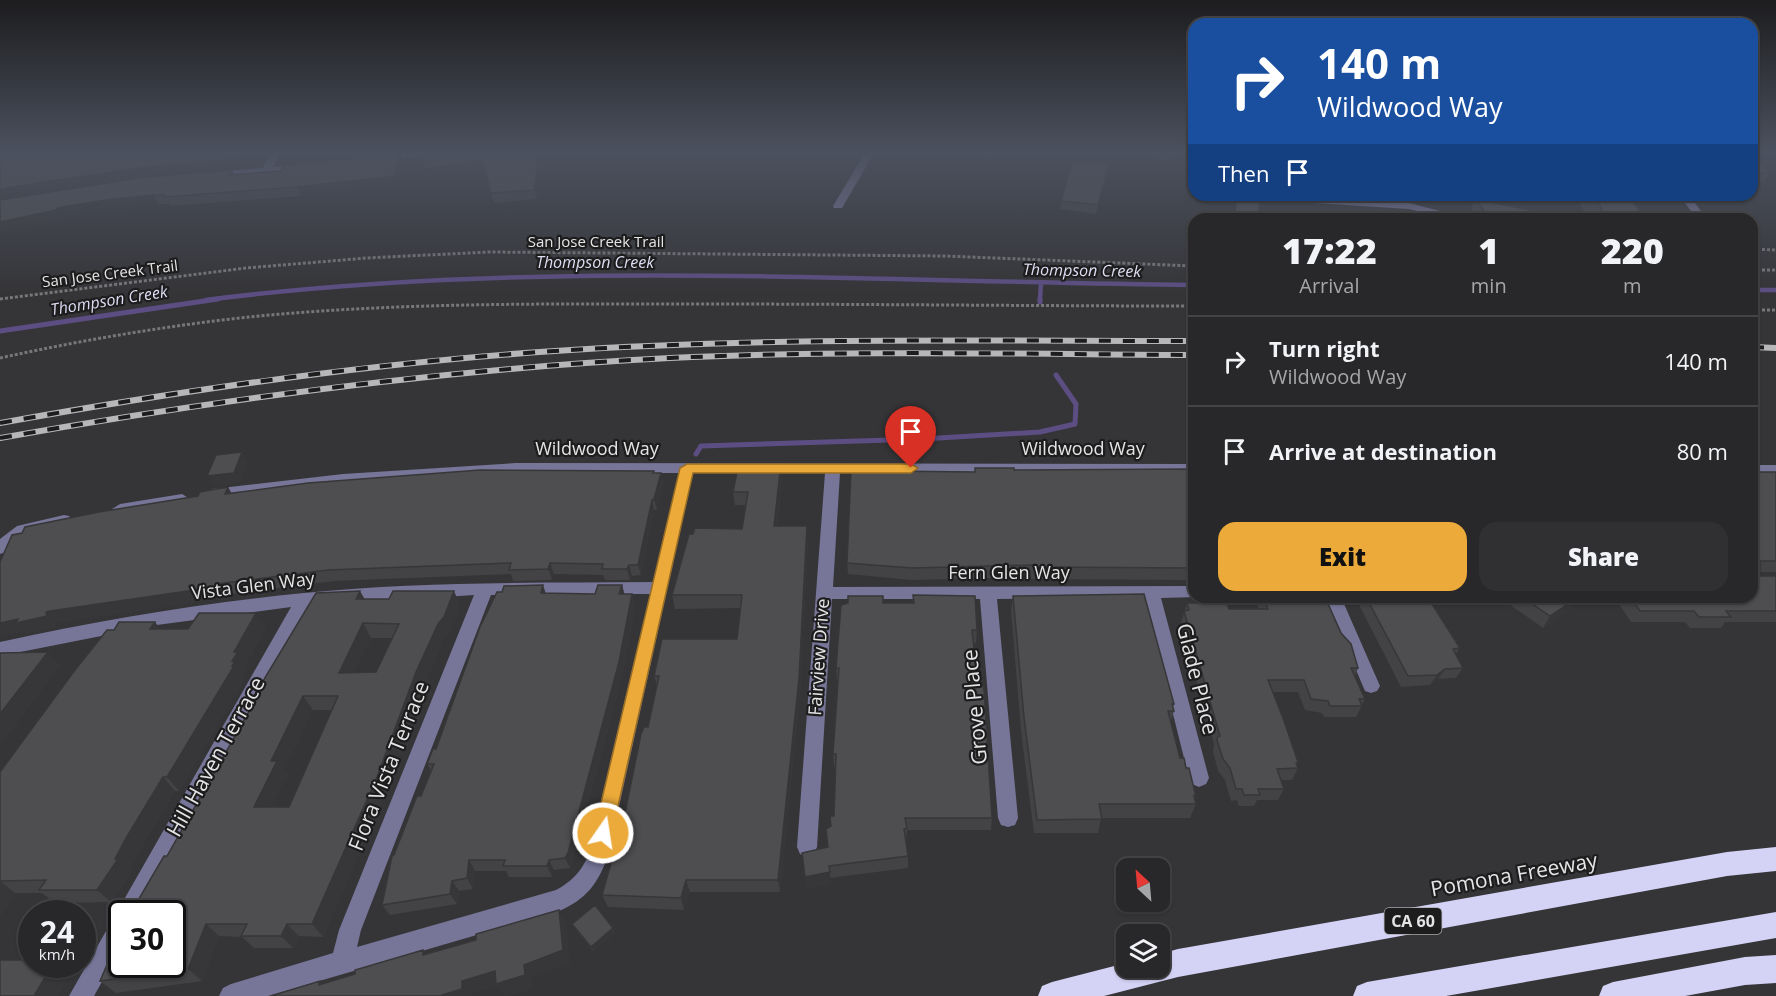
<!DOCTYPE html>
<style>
body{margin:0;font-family:"Open Sans",sans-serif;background:#303032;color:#f1f3f6;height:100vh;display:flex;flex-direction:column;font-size:22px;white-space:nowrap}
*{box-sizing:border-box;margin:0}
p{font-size:20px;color:#a5a6a8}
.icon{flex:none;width:33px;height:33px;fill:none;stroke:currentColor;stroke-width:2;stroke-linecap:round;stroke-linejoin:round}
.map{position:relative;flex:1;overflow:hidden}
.details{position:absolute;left:1188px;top:213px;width:570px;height:390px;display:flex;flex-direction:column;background:#28282a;border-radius:18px;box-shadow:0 2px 4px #0004,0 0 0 2px #444447}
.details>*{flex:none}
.guide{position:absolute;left:1188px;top:18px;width:570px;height:183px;border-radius:18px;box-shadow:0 2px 4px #0004,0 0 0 2px #444447;background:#1a4fa0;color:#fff;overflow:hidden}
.needle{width:39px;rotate:334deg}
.tools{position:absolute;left:1116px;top:858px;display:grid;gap:12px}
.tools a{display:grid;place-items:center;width:54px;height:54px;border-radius:12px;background:#28282a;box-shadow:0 2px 4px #0004,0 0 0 2px #444447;font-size:30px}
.speed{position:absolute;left:18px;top:900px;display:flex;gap:12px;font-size:30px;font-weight:700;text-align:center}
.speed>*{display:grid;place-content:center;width:78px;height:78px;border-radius:50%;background:#28282a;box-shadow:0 2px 4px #0004,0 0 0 2px #444447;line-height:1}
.speed small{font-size:15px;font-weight:400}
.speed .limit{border:3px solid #111;border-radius:9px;background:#fff;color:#111}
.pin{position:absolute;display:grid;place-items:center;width:51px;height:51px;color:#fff;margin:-62px -26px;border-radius:50% 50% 50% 0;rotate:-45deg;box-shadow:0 0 6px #0007}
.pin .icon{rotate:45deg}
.me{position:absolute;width:66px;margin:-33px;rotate:13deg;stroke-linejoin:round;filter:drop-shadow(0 0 4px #0008)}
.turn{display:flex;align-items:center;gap:21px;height:126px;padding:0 30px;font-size:27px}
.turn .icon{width:78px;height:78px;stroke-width:2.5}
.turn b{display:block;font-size:42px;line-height:51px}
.then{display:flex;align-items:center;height:57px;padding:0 30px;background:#0003;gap:12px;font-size:22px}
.eta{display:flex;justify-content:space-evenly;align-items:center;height:102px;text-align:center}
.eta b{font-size:36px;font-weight:800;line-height:42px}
.cta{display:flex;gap:12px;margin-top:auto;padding:12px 30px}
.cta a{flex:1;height:69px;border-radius:18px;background:#ebaa39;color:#111;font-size:24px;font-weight:800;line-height:69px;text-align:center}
.cta a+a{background:#303032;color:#f1f3f6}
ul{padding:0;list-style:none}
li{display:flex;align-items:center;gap:18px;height:90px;padding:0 30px;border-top:2px solid #444447}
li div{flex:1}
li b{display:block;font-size:22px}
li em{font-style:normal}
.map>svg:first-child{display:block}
</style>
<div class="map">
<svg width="1776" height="996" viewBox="0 0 1776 996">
<rect width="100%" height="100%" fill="#353538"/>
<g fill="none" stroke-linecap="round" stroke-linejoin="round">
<path stroke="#5c4e82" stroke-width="4.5" d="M1752,290H1776
M206,300C534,258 865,282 1194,285
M1040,300L1041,283"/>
<path stroke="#5c4e82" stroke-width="5" d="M1040,302V299
M0,331L218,299
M696,454L701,446L922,439L1040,432L1075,424L1076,404L1056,375"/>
<path stroke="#77777a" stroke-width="3" stroke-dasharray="3 2" stroke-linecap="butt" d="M1752,249L1776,250
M1752,270H1776
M0,299L246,268L367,258L489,252L945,256L1194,266
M1752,310H1776
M0,358C83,340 165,326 249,317C399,302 550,304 700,304C865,304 1029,306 1194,306"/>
<path fill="#777598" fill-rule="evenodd" d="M270,153H280L273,167L301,165L306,168L301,171L214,178L209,175L214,172L263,168Z
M405,153H430L381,163L376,160Z
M865,153H874L842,208H834L833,206Z
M1263,195L1409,203L1471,219H1452L1409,209L1267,200L1263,199Z
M1679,195H1689L1707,219H1697Z
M516,463L1194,464V474L840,473L833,587L1194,586V597H1198L1161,598L1209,778L1206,784L1199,787L1192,784L1189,778L1144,598L997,599L1018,818L1015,825L1008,827L1001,825L998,818L980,599H832L817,847L814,854L807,857L800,854L797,847L825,473H693L608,856C598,883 587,899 559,911L268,996H219L223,988L231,984L333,953L339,930L474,595L309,606L140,914H122V946L94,996H69L291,607L157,625L0,656V642C100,620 202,603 304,593C420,581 536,583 653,582L679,473H516L343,484L212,499L205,494L212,489L343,474ZM599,594H650L588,856C581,872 571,882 556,890L357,947L361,930L491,595Z
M1752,465H1776V475H1752Z
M182,494L190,499L187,503L120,514L112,509L120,504Z
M64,515L69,516L72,520L69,524L27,534L6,552L0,554V539L17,526Z
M1325,597H1341L1380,686L1377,691L1371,693L1365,691Z"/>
<path fill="#d4d3f6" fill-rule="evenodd" d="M1776,847V871L1727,876L1178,977L1104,996H1038L1042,986L1052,982L1126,963V968H1160V954L1178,949L1727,852Z
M1776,912V938L1446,996H1353L1357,986L1367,982Z
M1776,955V983L1745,985L1685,996H1599L1603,986L1613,982L1745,957Z"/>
<defs>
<path id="rail" d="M1752,347L1776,348
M0,423C184,390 369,363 555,351C768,337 981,341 1194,341
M0,438C222,399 445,369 670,358C844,350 1019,354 1194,355"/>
</defs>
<use href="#rail" stroke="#b7b7b9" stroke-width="6"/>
<use href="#rail" stroke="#1d1d1e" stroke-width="4" stroke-dasharray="12" stroke-linecap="butt"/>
</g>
<path fill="#434346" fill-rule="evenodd" d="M399,153H400L403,160L398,186L301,196L170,206L169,204H158L111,210L63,217L62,220L0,233L232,170L234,175L281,171L340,160Z
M424,153L540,174L537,199L494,203L484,169L427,178L424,169Z
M962,153H995L993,159L961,156Z
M1153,153H1174L1172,160L1152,158Z
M1752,153L1770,173L1764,182L1752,181Z
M1107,173L1096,214L1060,209L1061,201Z
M1574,195H1633L1632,198L1643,217L1642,219H1597L1593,212L1584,211Z
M1475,199L1533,219H1479L1471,208Z
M1377,210L1382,219H1374Z
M975,468L1014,470L1194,469V580L1031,579V577L912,580L848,574L847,563L975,472Z
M780,472L781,486L777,526L808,540L800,692L780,892H690L684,910L608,907L602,895L617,848L648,727L657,686L654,676L737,639L741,608L675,609L672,595L693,534L742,529L745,505H735L733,492Z
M1776,472V572H1760V576H1776V622H1725L1721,628H1690L1685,622H1631L1614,597H1752Z
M654,473H661L663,484L657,510H654L641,575L632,576L630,580H605L603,575L554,574L552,580L513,581L511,574L334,581L223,595L222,598L60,622L56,623V627L26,633L24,631L0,636V562L198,496L228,487L231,493Z
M622,585L624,594H632L635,605L623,673L572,864L570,868L554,870L552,877H509L506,871H475L473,889L459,891L457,904L390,915L382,905L394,855L421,796L431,771L427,764L436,749L546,593L595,594Z
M1013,596L1174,704L1173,707L1174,711L1171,721L1180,758L1186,768L1196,797L1195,800L1196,804L1190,818H1101L1098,833H1034L1021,731L1011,610Z
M1254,597H1325L1358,668L1355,676L1365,699L1356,717H1324L1322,713L1305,710L1298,692H1272L1298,762L1297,765L1298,768L1292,780H1281L1284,789L1278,800H1257L1254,806H1239L1237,800L1231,801L1225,780L1218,771L1213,751L1214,744L1181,623L1187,603L1229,609H1259Z
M1355,597H1420L1460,648L1456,654L1463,668L1456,678L1438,679L1430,685L1401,687Z
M1499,597H1583L1580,601L1543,628Z
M365,599L460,605L451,631L444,638L424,686L386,791L323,937L299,936L293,948H254L242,937L219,936L202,981L116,993L100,981L167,856L251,709L248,706ZM371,638H392L376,672L354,673ZM313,710H332L289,807H271L288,774L284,770Z
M883,603L977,630L976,643H973L992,818L991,830H907L906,841L908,856V868L830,878L831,884L807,889L802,853L828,847L831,826L834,816L836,767H834L833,754L838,681H837L836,668Z
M266,627L246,664L247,666L243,673L245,675L243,678L244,680L179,791H175L139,851L130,870L131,872L111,902L55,903L42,893H15L0,916V772L161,629Z
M572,924L613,928L615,933L593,951L575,929Z"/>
<path fill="#373739" d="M241,153H251L243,168L143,177L0,200V189L138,168Z
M292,153H379L296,162Z
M399,153H400L403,160L398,186L301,196L297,187Z
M482,160L484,169L427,178L424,169Z
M538,165L540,174L537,199L534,190Z
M153,195L158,204L111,210L63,217L62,220L0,233V222L57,208L106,200Z
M242,452L249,463L240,483L214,487L207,476Z
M780,472L781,486L775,540L774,526Z
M661,473L663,484L657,510L654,499Z
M228,487L234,498L225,494Z
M652,500L654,510L641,575L638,565Z
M807,526L808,540L800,692L780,892L778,880Z
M550,563L554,574L552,580L548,569Z
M629,565L632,576L630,580L627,569Z
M216,584L223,595L222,598L60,622L56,623V627L26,633L24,631L0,636V623L50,611Z
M543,585L547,597L541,593Z
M622,585L625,596L619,594Z
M360,591L368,605L356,599Z
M454,591L460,605L451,631L444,638L424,686L386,791L323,937L312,924L416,672L438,624Z
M632,594L635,605L623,673L572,864L570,868L565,858Z
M1578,597H1583L1580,601L1543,628L1550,616Z
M256,613L266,627L246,664L247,666L243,673L245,675L243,678L244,680L179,791L167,777L232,666V661L234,652Z
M155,622L166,636L150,629Z
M363,623L371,638L348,687L339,673Z
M48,652L61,665L0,746V714Z
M1445,669L1438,679L1430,685L1437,675Z
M303,696L313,710L284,770L288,774L265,820L254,807L271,761Z
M163,777L175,791L139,851L130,870L131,872L111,902L97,890L115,859L126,838Z
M469,860L475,871L473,889L467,878Z
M549,860L554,870L552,877L547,866Z
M830,872L831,884L807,889L805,877Z
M686,880L690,892L684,910L681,898Z
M0,881L15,893L0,916Z
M452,881L459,891L457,904L450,894Z
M559,910L567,924L570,964L532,978L533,989L509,996H504L497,987L471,994L472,996H442L462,981L495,971L524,965Z
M206,924L219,936L202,981L188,969Z
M287,924L299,936L293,948L281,936Z
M613,928L615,933L593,951L591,947Z
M53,964H62L72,972L58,996H34Z"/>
<path fill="#4e4e51" stroke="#373739" stroke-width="1.5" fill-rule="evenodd" d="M0,153H241L238,158L138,168L0,189Z
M382,153H399L395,176L297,187L165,197L164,195H153L106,200L57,208L56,210L0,222V200L138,178L232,170L228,175L281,171L285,165L340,160Z
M424,153H534L538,165L534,190L491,193L482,160L424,169Z
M1752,153L1770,173L1752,171Z
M1072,161L1109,165L1098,205L1061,201Z
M1584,195H1630L1643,217L1604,213L1598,203L1589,202Z
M1237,197L1260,200L1258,219H1234Z
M1475,199L1535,211L1533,219H1490Z
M1377,210L1415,213L1418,219H1382Z
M242,452L234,473L207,476L216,455Z
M975,468H1014V470L1194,469V568L1033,567V565L912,568L847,563L851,471L882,469V471L975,472Z
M480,470L654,471L653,473H661L654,499L652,500L638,565H629L627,569H602L603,564L550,563L548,569L509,570L511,563L328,570L216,584L215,587L50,611L46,612L47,616L16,623L18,619L0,623V562L12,535L22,533L25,527L99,512L198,496L200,492L228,487L225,494L308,483Z
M737,472H780L774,526H807L799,678L778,880H686L681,898L602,895L615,849L617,848L620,838L641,734L644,727H648L659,676H654L662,639H737L742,595H672L689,534H693L695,528L742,529L748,492H733Z
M1752,472H1776V561H1760V576H1776V611H1726L1731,617H1699L1694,611H1640L1630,597H1752Z
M543,585L541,593L595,594L598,585H622L619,594H632L619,662L568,853L565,858L549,860L547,866H503L505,860H469L467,878L452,881L450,894L382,905L392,856L394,855L417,796H421L434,764H427L433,749H436L480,627L497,592H502L504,586Z
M360,591L356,599H389L393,591H454L444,617L438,624L416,672L377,777L312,924H287L281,936H241L247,924H206L188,969L100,981L122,930V964H172V914H130L164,856H167L252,706H248L316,593ZM363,623L399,624L376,672L339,673ZM303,696H338L289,807H254L277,761H271Z
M1144,594L1174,704H1172L1174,711H1168L1180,758H1184L1186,768H1189L1196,797L1194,796L1196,804H1099L1102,819L1037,820L1024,717L1013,596Z
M913,595L975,596L977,630H972L977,678H981L984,690L992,818H905L907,828L904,829L908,856L829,866L830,872L805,877L802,853L828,847L826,829L831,826L830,816H834L836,754H833L839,668H836L841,605L848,603V596H883V603H914Z
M1263,597H1325L1341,633L1351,644L1358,668H1351L1365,699H1359L1362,706H1330L1328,701L1311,699L1304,680H1268L1283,718L1298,762L1296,763L1298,768L1277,769L1284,789H1258L1260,795H1244L1242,789H1236L1230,768L1223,759L1217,740L1218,736H1220L1184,611L1189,610L1187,603H1227L1229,609H1268Z
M1366,597H1420L1422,600L1432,604L1460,648L1453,649L1463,668L1445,669L1437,675L1408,676Z
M1522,597H1578L1550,616Z
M199,613H256L234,652H238L232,661H235L232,666H234L167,777H163L126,838L115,859H118L97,890H39L46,880L0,881V772L75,670L107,630H114L119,622H155L150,629H188Z
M48,652L0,714V653Z
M595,905L613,928L591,947L572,924Z
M559,910L563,950L524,965L525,975L496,984L495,971L462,981V989L442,995V996H271L320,981L319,985L355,974V970L423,950V955L476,940V934Z
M0,960H32V964H53L34,996H0Z"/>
<linearGradient id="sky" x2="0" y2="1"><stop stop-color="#1d1d1f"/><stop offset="0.52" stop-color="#4b515e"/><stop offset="1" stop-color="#4b515e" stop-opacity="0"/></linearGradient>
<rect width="1776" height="293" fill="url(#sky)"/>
<path fill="#ebaa39" stroke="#996e25" stroke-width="1.5" d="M687,464H911L918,468L911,473H693L612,833L609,839L603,842L596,839L594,833L680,468Z"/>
<g text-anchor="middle" stroke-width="4.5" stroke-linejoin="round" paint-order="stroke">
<g font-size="15" fill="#e5e5e7" stroke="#1d1d1e">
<text x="596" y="247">San Jose Creek Trail</text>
<text transform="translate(110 274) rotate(-7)" y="5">San Jose Creek Trail</text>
</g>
<g font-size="16" font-style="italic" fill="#deddf3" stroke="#1d1d1e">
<text x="595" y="268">Thompson Creek</text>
<text transform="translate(1082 270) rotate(1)" y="6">Thompson Creek</text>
<text transform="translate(109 300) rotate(-9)" y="6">Thompson Creek</text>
</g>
<rect fill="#1d1d1e" stroke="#a9a9ab" stroke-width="1.5" x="1384.5" y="908" width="57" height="26" rx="4.5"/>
<g font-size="16" font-weight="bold" fill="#e5e5e7">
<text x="1413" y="927">CA 60</text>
</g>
<g font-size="18" fill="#e5e5e7" stroke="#1d1d1e">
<text x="597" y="455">Wildwood Way</text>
<text x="1083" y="455">Wildwood Way</text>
<text x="1009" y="579">Fern Glen Way</text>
<text transform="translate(253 586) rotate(-7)" y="6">Vista Glen Way</text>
<text transform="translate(819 657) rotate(-86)" y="6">Fairview Drive</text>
</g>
<g font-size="21" fill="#e5e5e7" stroke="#1d1d1e">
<text transform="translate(1197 679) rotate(76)" y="7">Glade Place</text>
<text transform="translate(975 707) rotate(-95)" y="7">Grove Place</text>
<text transform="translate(216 757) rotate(-61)" y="7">Hill Haven Terrace</text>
<text transform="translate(389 766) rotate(-68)" y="7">Flora Vista Terrace</text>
<text transform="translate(1514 875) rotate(-10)" y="7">Pomona Freeway</text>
</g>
</g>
</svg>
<div class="tools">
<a><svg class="needle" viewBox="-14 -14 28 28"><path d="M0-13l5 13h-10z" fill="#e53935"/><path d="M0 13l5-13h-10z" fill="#a5a6a8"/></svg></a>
<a><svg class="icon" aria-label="layers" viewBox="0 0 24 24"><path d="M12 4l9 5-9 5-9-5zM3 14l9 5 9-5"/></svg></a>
</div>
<div class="speed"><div>24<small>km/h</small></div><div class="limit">30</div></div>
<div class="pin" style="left:911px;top:468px;background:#d93025"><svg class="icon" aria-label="arrive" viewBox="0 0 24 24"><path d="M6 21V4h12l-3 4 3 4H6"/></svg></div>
<svg class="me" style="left:603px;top:833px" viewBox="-20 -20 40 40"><circle r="17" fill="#ebaa39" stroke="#fff" stroke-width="3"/><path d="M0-11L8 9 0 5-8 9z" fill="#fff"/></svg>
<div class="guide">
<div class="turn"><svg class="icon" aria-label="right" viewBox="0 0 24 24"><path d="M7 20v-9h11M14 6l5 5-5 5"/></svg><div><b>140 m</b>Wildwood Way</div></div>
<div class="then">Then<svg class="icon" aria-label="arrive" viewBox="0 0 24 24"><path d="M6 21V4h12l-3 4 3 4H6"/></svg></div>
</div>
<section class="details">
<div class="eta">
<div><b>17:22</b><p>Arrival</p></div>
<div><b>1</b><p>min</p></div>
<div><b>220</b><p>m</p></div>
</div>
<ul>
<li><svg class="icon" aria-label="right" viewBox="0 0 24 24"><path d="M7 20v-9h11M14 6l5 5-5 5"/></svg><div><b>Turn right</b><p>Wildwood Way</p></div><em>140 m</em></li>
<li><svg class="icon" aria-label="arrive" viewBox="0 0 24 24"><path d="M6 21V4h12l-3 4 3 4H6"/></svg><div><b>Arrive at destination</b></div><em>80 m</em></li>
</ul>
<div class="cta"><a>Exit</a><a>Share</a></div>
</section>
</div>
